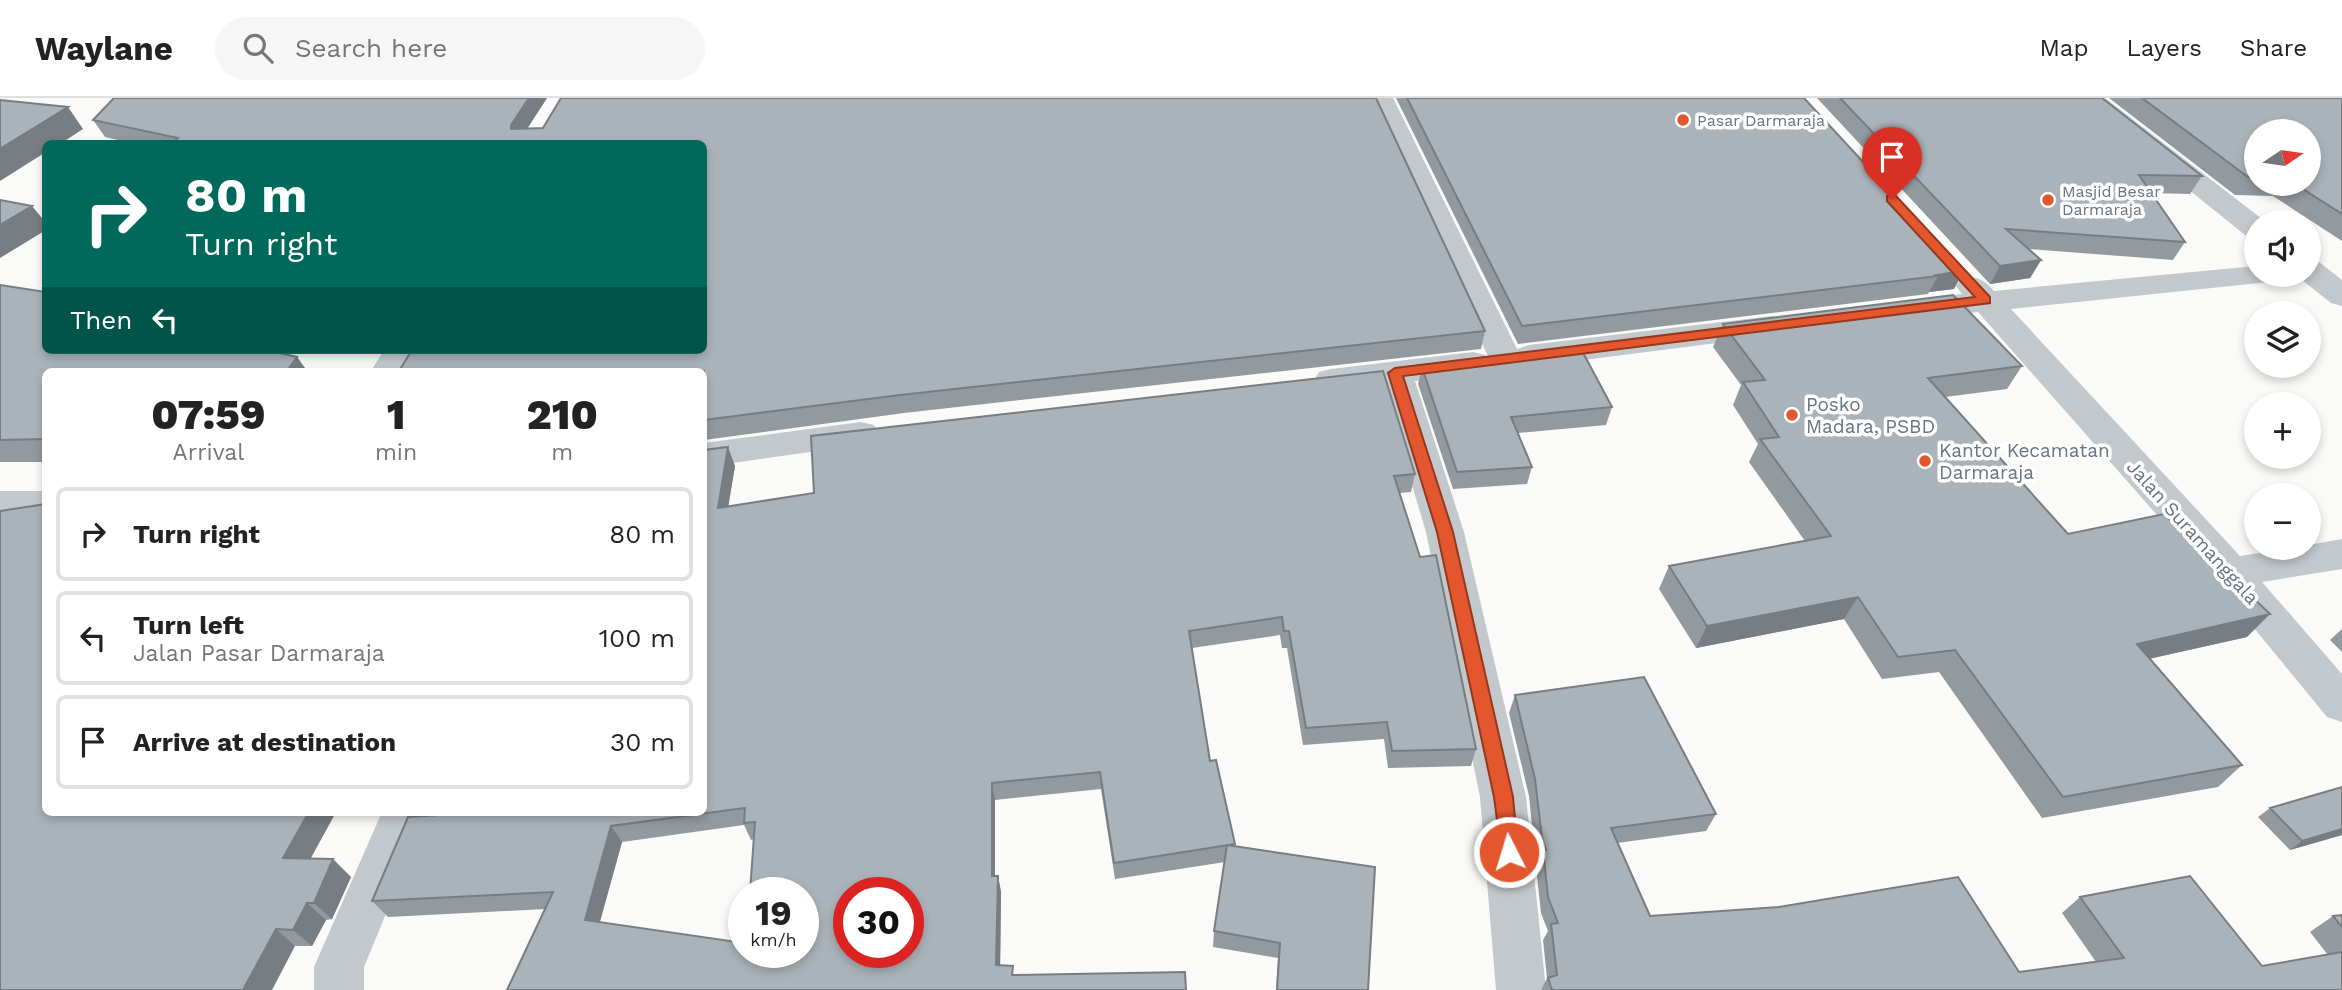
<!DOCTYPE html>
<meta charset="utf-8">
<style>
body{margin:0;font-family:"Work Sans",sans-serif;background:#f6f6f6;color:#222;height:100vh;display:flex;flex-direction:column;font-size:26px;white-space:nowrap}
*{box-sizing:border-box;margin:0}
p{font-size:23px;color:#767676}
.icon{flex:none;width:38px;height:38px;fill:none;stroke:currentColor;stroke-width:2;stroke-linecap:round;stroke-linejoin:round}
.map{position:relative;flex:1;overflow:hidden}
.side{position:absolute;left:42px;top:270px;width:665px;height:448px;display:flex;flex-direction:column;background:#fff;border-radius:10px;box-shadow:0 4px 10px #0003}
.side>*{flex:none}
.top-card{position:absolute;left:42px;top:42px;width:665px;height:214px;border-radius:10px;box-shadow:0 4px 10px #0003;background:#00695c;color:#fff;overflow:hidden}
.needle{width:46px;rotate:77deg}
.buttons{position:absolute;left:2244px;top:21px;display:grid;gap:14px}
.buttons a{display:grid;place-items:center;width:77px;height:77px;border-radius:50%;background:#fff;box-shadow:0 4px 10px #0003;font-size:35px}
.speed{position:absolute;left:728px;top:779px;display:flex;gap:14px;font-size:35px;font-weight:700;text-align:center}
.speed>*{display:grid;place-content:center;width:91px;height:91px;border-radius:50%;background:#fff;box-shadow:0 4px 10px #0003;line-height:1}
.speed small{font-size:18px;font-weight:400}
.speed .limit{border:10px solid #d22;background:#fff;color:#111}
.pin{position:absolute;display:grid;place-items:center;width:60px;height:60px;color:#fff;margin:-72px -30px;border-radius:50% 50% 50% 0;rotate:-45deg;box-shadow:0 0 7px #0007}
.pin .icon{rotate:45deg}
.me{position:absolute;width:77px;margin:-38px;rotate:355deg;stroke-linejoin:round;filter:drop-shadow(0 0 5px #0008)}
.turn{display:flex;align-items:center;gap:24px;height:147px;padding:0 28px;font-size:32px}
.turn .icon{width:91px;height:91px;stroke-width:2.5}
.turn b{display:block;font-size:49px;line-height:60px}
.then{display:flex;align-items:center;height:66px;padding:0 28px;background:#0003;gap:14px;font-size:26px}
.eta{display:flex;justify-content:space-evenly;align-items:center;height:119px;text-align:center}
.eta b{font-size:42px;font-weight:800;line-height:49px}
ul{padding:0;list-style:none}
li{display:flex;align-items:center;gap:21px;height:94px;margin:0 14px 10px;padding:0 14px;border:4px solid #e0e0e0;border-radius:10px}
li div{flex:1}
li b{display:block;font-size:26px}
li em{font-style:normal}
header{display:flex;align-items:center;gap:42px;box-sizing:border-box;height:98px;padding:0 35px;background:#fff;border-bottom:2px solid #e0e0e0}
header strong{font-size:33px}
nav{display:flex;gap:38px;margin-inline-start:auto;font-size:24px}
.search{width:490px;height:63px;background:#f6f6f6;display:flex;align-items:center;gap:18px;box-sizing:border-box;padding:0 24px;border-radius:38px;color:#767676;font-size:26px}
.map>svg:first-child{display:block}
</style>
<header>
<strong>Waylane</strong>
<div class="search"><svg class="icon" aria-label="search" viewBox="0 0 24 24"><circle cx="10" cy="10" r="6"/><path d="M15 15l6 6"/></svg>Search here</div>
<nav><a>Map</a><a>Layers</a><a>Share</a></nav>
</header>
<div class="map">
<svg width="2342" height="892" viewBox="0 0 2342 892">
<rect width="100%" height="100%" fill="#fafaf8"/>
<g fill="none" stroke-linecap="round" stroke-linejoin="round">
<path fill="#c3c8cc" fill-rule="evenodd" d="M1367,0H1393L1517,251L1529,247L1772,218L1784,221L1788,228L1784,235L1772,238L1529,269C1516,265 1508,273 1493,269Z
M2075,0H2105L2266,124H2256V140L2245,137Z
M2308,162L2319,164L2342,182V208L2331,205L2297,178L2308,177Z
M2256,168V177H2273L2269,184L2011,211L2240,458L2290,450H2308V447L2342,441V471L2262,484L2342,576V624L2327,619L2217,485L1978,214L1908,221L1897,218L1892,211L1897,204L1962,196L1956,188L1961,181C1977,177 1983,181 1994,193Z
M384,252H418L405,273H371Z
M1473,254L1485,257L1490,265L1485,273L1415,283L1464,434L1526,699L1546,892H1496L1480,699L1426,434L1382,287L1331,293L1319,290L1314,282L1319,274L1331,271Z
M861,324L874,327L879,336L874,345L704,369V345Z
M0,393H46V421H0Z
M382,714H428L364,869V892H314V869Z"/>
</g>
<path fill="#929a9f" fill-rule="evenodd" d="M114,0H547L527,30H543L561,0H1376L1485,233L1481,251L904,315L704,342V273H399L412,252H704V46H135L105,39L93,22Z
M1396,0H1804L1954,191L1929,194L1928,196L1518,246Z
M1817,0H2102L2202,78L2190,96L2151,95L2185,144L2173,162L2029,151L2041,162L2030,180L1990,186Z
M2109,0H2342V143L2273,98L2235,97ZM2256,33L2308,86H2256Z
M0,187L46,252L297,259L307,273H46V364H0Z
M1723,226L2022,268L2007,291L1945,299L2068,436L2247,539L2149,561L2242,667L2218,689L2042,720L1939,574L1882,581L1844,521L1696,550L1659,491L1669,468L1805,443L1749,364L1758,346L1733,307L1741,287L1713,249Z
M1422,269L1612,309L1606,327L1518,335L1532,369L1527,386L1453,391L1418,286Z
M704,352L735,368L728,408L1415,376L1411,394L1400,395L1476,651L1471,668L1388,670L1384,641L1303,647L1287,550H1282L1280,537L1192,550L1210,663L1235,749L1368,892H1276L1278,860L1213,849L1214,833L1225,764L1115,781L1101,691L995,702V778H998L1001,794L1000,867L507,892L545,811L388,819L372,803L439,717L704,714ZM744,727L751,742L754,741L803,854L600,824L622,744Z
M2342,531V554L2330,542Z
M1515,597L1716,716L1706,733L1617,745L1650,818L2019,874L2096,864L2062,815L2080,799L2262,868L2328,857L2310,834L2333,818L2342,817V892H1541L1547,880L1543,842L1548,833L1541,815L1536,769L1537,765L1535,757L1529,698L1509,615Z
M2270,710L2342,737L2290,752L2258,719Z
M46,714H336L310,761L351,779L332,821L326,822L312,848H295Z"/>
<path fill="#777d82" d="M529,0H547L518,45L511,31V27Z
M68,9L83,31L60,46H46V54L0,83V51Z
M32,108L46,125V132L0,160V127Z
M2041,162L2030,180L1990,186L2000,168Z
M1964,173L1954,191L1929,194L1938,178L1936,177Z
M297,259L307,273H287Z
M728,349L735,368L725,428L718,410Z
M1858,499L1844,521L1696,550L1707,528Z
M2270,516L2247,539L2116,568L2137,546Z
M992,685L995,702V794L992,778Z
M309,714H336L301,778L283,760Z
M611,728L622,744L596,837L585,822Z
M2342,731V737L2290,752L2302,743Z
M333,761L351,779L332,821L314,805Z
M998,778L1001,794L1000,882L996,867Z
M307,805L326,822L312,848L293,832Z
M276,831L295,848L272,892H243Z"/>
<path fill="#aab3b9" stroke="#777d82" stroke-width="2" fill-rule="evenodd" d="M114,0H529L511,27V31L543,30L561,0H1376L1485,233L900,297L704,322V273H399L412,252H704V46H184L173,44L178,40L93,22Z
M1407,0H1804L1964,173L1936,177L1938,178L1522,228Z
M1840,0H2102L2202,78L2139,77L2185,144L2006,131L2041,162L2000,168Z
M2142,0H2342V116L2295,86H2308V33H2256V80L2248,79Z
M0,2L68,9L0,51Z
M0,102L32,108L0,127Z
M0,187L46,194V252H266L297,259L287,273H46V341L0,342Z
M1953,197L2022,268L1928,280L2068,436L2164,416L2270,516L2137,546L2242,667L2063,699L1955,552L1898,559L1858,499L1707,528L1669,468L1831,438L1760,341L1779,339L1743,284L1765,282L1723,226Z
M1580,249L1612,309L1511,319L1532,369L1457,374L1422,269Z
M1383,273L1415,376L1394,378L1420,459L1436,457L1476,651L1392,653L1387,624L1306,630L1289,533H1284L1282,519L1189,533L1210,663L1216,662L1235,746L1114,765L1100,674L992,685V778H998L996,867L1013,868L1012,877L1185,874L1186,892H507L553,794L372,803L408,719L439,717L440,714H704V352L728,349L718,410L814,395L811,338ZM745,710L744,725L755,724L750,794H803V854H744V845L585,822L611,728ZM849,794H908V854H849Z
M46,406V714H309L283,760L333,761L314,805H307L293,832L276,831L243,892H0V413Z
M1644,579L1716,716L1611,730L1650,818L1779,809L1958,779L2019,874L2124,860L2080,799L2190,778L2262,868L2342,854V892H1552L1548,880L1557,877L1551,826L1558,825L1548,799L1543,752H1546L1542,740L1535,681L1515,597Z
M2342,689V731L2302,743L2270,710Z
M1227,747L1375,769L1368,892H1277L1280,845L1214,833Z
M2342,817V829L2333,818Z"/>
<path fill="#e4572e" stroke="#94391e" stroke-width="2" d="M1892,97L1896,98L1990,199V205L1403,278L1453,434L1513,699L1518,754L1516,760L1509,763L1502,760L1494,699L1437,434L1388,275L1395,270L1975,199L1887,103V98Z"/>
<g fill="#e4572e" stroke="#fff" stroke-width="2.5">
<circle cx="1683" cy="22" r="7"/>
<circle cx="2048" cy="102" r="7"/>
<circle cx="1792" cy="317" r="7"/>
<circle cx="1925" cy="363" r="7"/>
</g>
<g text-anchor="middle" stroke-width="7" stroke-linejoin="round" paint-order="stroke">
<g font-size="16" fill="#657683" stroke="#fff" text-anchor="start">
<text x="1697" y="28">Pasar Darmaraja</text>
<text x="2062" y="99">Masjid Besar<tspan x="2062" dy="18">Darmaraja</tspan></text>
</g>
<g font-size="19" fill="#657683" stroke="#fff" text-anchor="start">
<text x="1806" y="313">Posko<tspan x="1806" dy="22">Madara, PSBD</tspan></text>
<text x="1939" y="359">Kantor Kecamatan<tspan x="1939" dy="22">Darmaraja</tspan></text>
</g>
<g font-size="19" fill="#657683" stroke="#fff">
<text transform="translate(2193 434) rotate(48)" y="7">Jalan Suramanggala</text>
</g>
</g>
</svg>
<div class="buttons">
<a><svg class="needle" viewBox="-14 -14 28 28"><path d="M0-13l5 13h-10z" fill="#e53935"/><path d="M0 13l5-13h-10z" fill="#767676"/></svg></a>
<a><svg class="icon" aria-label="sound" viewBox="0 0 24 24"><path d="M4 9h4l5-4v14l-5-4H4zM17 9q2 3 0 6"/></svg></a>
<a><svg class="icon" aria-label="layers" viewBox="0 0 24 24"><path d="M12 4l9 5-9 5-9-5zM3 14l9 5 9-5"/></svg></a>
<a>+</a>
<a>−</a>
</div>
<div class="speed"><div>19<small>km/h</small></div><div class="limit">30</div></div>
<div class="pin" style="left:1892px;top:101px;background:#d93025"><svg class="icon" aria-label="arrive" viewBox="0 0 24 24"><path d="M6 21V4h12l-3 4 3 4H6"/></svg></div>
<svg class="me" style="left:1509px;top:754px" viewBox="-20 -20 40 40"><circle r="17" fill="#e4572e" stroke="#fff" stroke-width="3"/><path d="M0-11L8 9 0 5-8 9z" fill="#fff"/></svg>
<div class="top-card">
<div class="turn"><svg class="icon" aria-label="right" viewBox="0 0 24 24"><path d="M7 20v-9h11M14 6l5 5-5 5"/></svg><div><b>80 m</b>Turn right</div></div>
<div class="then">Then<svg class="icon" aria-label="left" viewBox="0 0 24 24"><path d="M17 20v-9H6M10 6l-5 5 5 5"/></svg></div>
</div>
<section class="side">
<div class="eta">
<div><b>07:59</b><p>Arrival</p></div>
<div><b>1</b><p>min</p></div>
<div><b>210</b><p>m</p></div>
</div>
<ul>
<li><svg class="icon" aria-label="right" viewBox="0 0 24 24"><path d="M7 20v-9h11M14 6l5 5-5 5"/></svg><div><b>Turn right</b></div><em>80 m</em></li>
<li><svg class="icon" aria-label="left" viewBox="0 0 24 24"><path d="M17 20v-9H6M10 6l-5 5 5 5"/></svg><div><b>Turn left</b><p>Jalan Pasar Darmaraja</p></div><em>100 m</em></li>
<li><svg class="icon" aria-label="arrive" viewBox="0 0 24 24"><path d="M6 21V4h12l-3 4 3 4H6"/></svg><div><b>Arrive at destination</b></div><em>30 m</em></li>
</ul>
</section>
</div>
